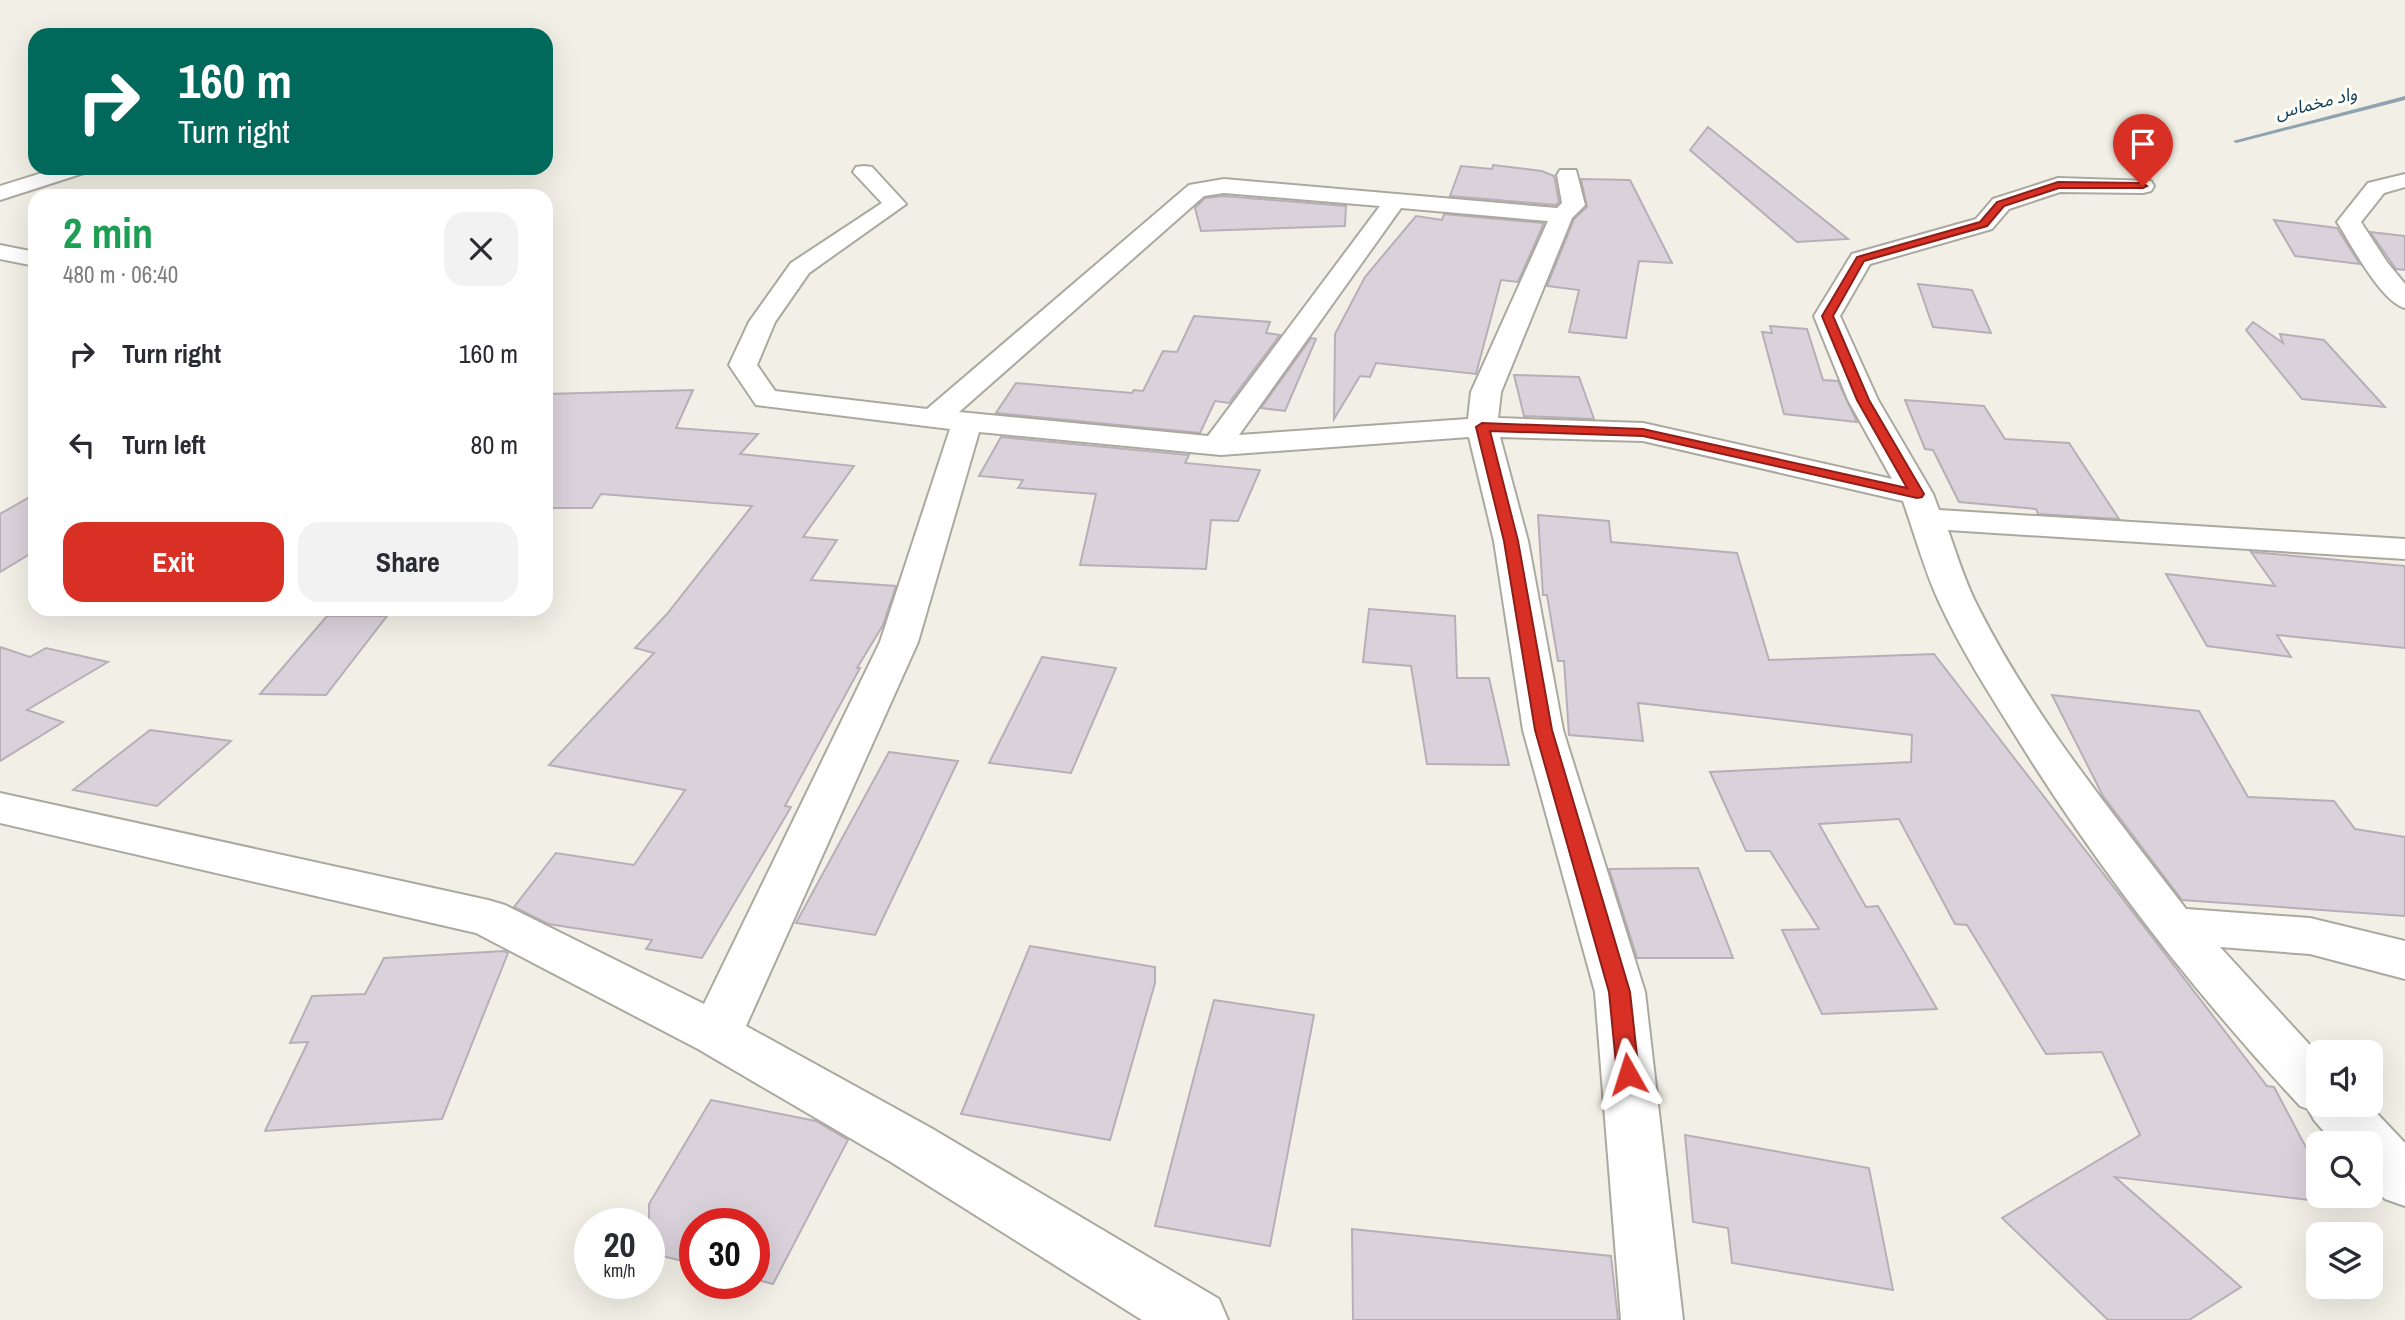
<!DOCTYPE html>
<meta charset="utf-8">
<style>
body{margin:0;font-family:"Archivo Narrow","Noto Sans Arabic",sans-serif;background:#f2f2f3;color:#2b2b33;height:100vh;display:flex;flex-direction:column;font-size:26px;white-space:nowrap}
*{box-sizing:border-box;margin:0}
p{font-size:23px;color:#7c7c81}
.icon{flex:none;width:38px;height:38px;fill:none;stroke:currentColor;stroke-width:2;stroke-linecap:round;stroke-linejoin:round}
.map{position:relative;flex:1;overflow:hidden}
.details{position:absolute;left:28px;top:189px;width:525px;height:427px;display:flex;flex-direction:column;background:#fff;border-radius:21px;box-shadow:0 7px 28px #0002}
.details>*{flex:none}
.banner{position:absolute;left:28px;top:28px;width:525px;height:147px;border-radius:21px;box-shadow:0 7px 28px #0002;background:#00695c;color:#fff;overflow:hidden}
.buttons{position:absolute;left:2306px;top:1040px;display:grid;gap:14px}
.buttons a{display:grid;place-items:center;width:77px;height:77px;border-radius:14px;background:#fff;box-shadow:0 7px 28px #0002;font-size:35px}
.speed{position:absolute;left:574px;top:1208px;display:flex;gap:14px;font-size:35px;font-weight:700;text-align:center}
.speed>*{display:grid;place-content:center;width:91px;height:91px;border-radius:50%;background:#fff;box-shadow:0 7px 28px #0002;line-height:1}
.speed small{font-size:18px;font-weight:400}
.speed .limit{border:10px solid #d22;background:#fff;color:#111}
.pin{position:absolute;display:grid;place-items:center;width:60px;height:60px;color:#fff;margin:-72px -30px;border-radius:50% 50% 50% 0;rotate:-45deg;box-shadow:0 0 7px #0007}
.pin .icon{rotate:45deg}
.me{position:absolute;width:77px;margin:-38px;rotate:354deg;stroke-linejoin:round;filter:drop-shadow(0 0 5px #0008)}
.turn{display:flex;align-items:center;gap:24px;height:147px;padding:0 35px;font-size:32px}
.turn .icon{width:91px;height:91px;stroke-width:2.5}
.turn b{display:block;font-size:49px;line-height:60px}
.round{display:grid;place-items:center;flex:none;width:74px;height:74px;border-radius:21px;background:#f2f2f3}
.overview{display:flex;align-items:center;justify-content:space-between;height:119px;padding:0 35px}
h1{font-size:42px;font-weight:800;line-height:52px;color:#1e9e55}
.action{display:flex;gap:14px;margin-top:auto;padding:14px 35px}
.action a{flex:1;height:80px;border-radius:21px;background:#d93025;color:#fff;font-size:28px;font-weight:800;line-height:80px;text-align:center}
.action a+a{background:#f2f2f3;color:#2b2b33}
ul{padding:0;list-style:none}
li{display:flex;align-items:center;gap:21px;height:91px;padding:0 35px}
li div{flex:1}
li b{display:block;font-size:26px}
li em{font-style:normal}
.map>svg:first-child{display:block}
</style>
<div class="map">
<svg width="2405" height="1320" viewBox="0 0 2405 1320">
<rect width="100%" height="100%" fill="#f2f0e6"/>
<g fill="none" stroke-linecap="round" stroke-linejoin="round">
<path fill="#8fa2af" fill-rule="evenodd" d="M2405,96V100L2236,143L2233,141Z"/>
</g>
<path fill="#dad2da" stroke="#b7afb7" stroke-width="2" d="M1708,127L1848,239L1797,242L1690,150Z
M1493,165L1542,171L1554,176L1559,202L1556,205L1450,196L1461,166L1492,169Z
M1581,179L1630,180L1672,263L1639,261L1626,338L1569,332L1579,290L1547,286L1574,219L1587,207Z
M1224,196L1346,206L1345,226L1201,231L1195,208L1205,198Z
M1444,214L1544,223L1518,282L1501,280L1476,374L1376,363L1370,377L1360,376L1334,419L1335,334L1365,277L1416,216L1442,220Z
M2274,220L2337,228L2360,264L2295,256Z
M2370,232L2405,236V270L2396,269Z
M1918,284L1972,290L1991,333L1933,327Z
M1194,316L1270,322L1266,333L1280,335L1229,403L1215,401L1200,433L996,413L1016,383L1132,393L1134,390L1143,391L1163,351L1177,352Z
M2253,322L2283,343L2280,334L2324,340L2385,407L2302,399L2246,330Z
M1770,326L1807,329L1823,380L1838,381L1857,422L1784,414L1762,332L1772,333Z
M1311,338L1316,339L1285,411L1261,408Z
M1514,375L1579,377L1594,419L1524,416Z
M693,390L676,428L758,434L740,454L854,466L803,537L837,540L811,580L896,586L883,625L857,668H860L785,806L791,807L702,958L646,949L652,940L548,924L514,907L556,853L634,865L685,790L549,765L654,653L635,648L667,614L752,506L601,494L592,508H546V394Z
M1905,400L1984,406L2005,439L2069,443L2119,519L2038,514L2036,509L1959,502L1933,450L1925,449Z
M1001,437L1189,455L1185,463L1260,470L1238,521L1211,520L1206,569L1080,565L1096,494L1018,488L1023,480L979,476Z
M35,494V551L0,572V514Z
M1538,515L1609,521L1611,542L1737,553L1769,660L1934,654L2267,1086L2274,1087L2319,1172V1195H2331L2335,1203L2115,1177L2241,1287L2189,1320H2108L2002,1218L2140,1135L2102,1052L2046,1054L1967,925L1955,924L1899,819L1819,824L1866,907L1878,906L1937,1009L1822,1014L1782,930L1819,929L1770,851H1746L1710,772L1911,762L1912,735L1638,703L1643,741L1569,735L1564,661H1558L1547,595H1543Z
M2251,552L2405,566V648L2277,635L2291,657L2207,646L2166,574L2275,586Z
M1369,609L1455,616L1457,678H1489L1509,765L1427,764L1411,666L1363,662Z
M327,616H387L326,695L260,694Z
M0,647L30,657L46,648L108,662L27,710L63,722L0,761Z
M1042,657L1116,668L1071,773L989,763Z
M2052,695L2199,711L2248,797L2334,801L2355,829L2405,837V916L2182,900L2103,796Z
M150,730L231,741L157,806L73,790Z
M889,752L958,761L875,935L796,923Z
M1698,868L1733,958H1637L1609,869Z
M1030,946L1155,967V983L1110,1140L961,1114Z
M504,951L508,953L442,1119L265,1131L308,1042L290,1043L312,996L365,994L384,958Z
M1214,1000L1314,1015L1270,1246L1155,1226Z
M711,1100L816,1121L848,1140L773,1284L754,1279V1223H695V1264L649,1253V1204Z
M1685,1135L1869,1168L1893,1290L1732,1263L1728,1228L1693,1222Z
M1352,1229L1611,1256L1618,1320H1353Z"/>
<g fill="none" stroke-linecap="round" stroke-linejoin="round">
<defs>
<path id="minor" d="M864,166L872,167L906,204L809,273L775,322L757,365L775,391L927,409L1189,185L1224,179L1557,208L1562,203L1557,175L1560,170H1576L1585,205L1572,218L1501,392L1498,418L1643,423L1892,479L1848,400L1814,316L1852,254L1976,219L1993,199L2058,178L2151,181L2154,186L2151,191L2143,193L2060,192L2009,209L1992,229L1870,264L1840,316L1878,400L1933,494L1939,510L2405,539V559L1948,530C1957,555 1965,582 1977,605C2032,715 2112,812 2186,909L2310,918L2405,941V979L2310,954L2220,947L2319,1055V1104H2368L2405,1143V1206L2385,1199L2371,1184V1143H2334L2314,1120L2308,1109L2300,1106C2192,990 2095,865 2012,730C1987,690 1961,649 1941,606C1925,573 1915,535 1903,501L1643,441L1500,437L1528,541L1563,730L1645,992L1683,1320H1621L1595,992L1523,730L1494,541L1469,437L1221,455L979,432L918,642L746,1026L931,1128L1219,1299L1228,1320H1142L891,1162L698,1049L476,933L0,823V793L488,900L505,905L704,1004L880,642L950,429L756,405L729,365L749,322L791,263L882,203L853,172L856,167ZM1224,193L1380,206L1208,436L959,412L1204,196ZM1401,208L1548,221L1471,392L1468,419L1239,435Z
M58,168H91L87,172L0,200V186Z
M2405,174V187L2384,193L2361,222L2387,262L2405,284V308C2381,302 2351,244 2337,222L2368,183Z
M0,245L35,252V266L0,259Z"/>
</defs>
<use href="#minor" stroke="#aba99f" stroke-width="4"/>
<use href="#minor" fill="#fff" fill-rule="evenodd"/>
</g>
<path fill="#d93025" stroke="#8d1f18" stroke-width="2" d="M2058,182L2143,183L2147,186L2143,188H2059L2004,206L1987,226L1864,261L1833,316L1869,400L1924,494L1922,497L1917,498L1643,436L1490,431L1518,541L1552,730L1630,992L1639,1074L1635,1080L1628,1083L1620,1080L1617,1074L1609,992L1535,730L1504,541L1476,427L1482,423L1643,429L1907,488L1857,400L1822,316L1857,257L1980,222L1997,202Z"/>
<g text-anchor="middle" stroke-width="6" stroke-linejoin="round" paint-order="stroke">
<g font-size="18" font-style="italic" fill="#0c3d5a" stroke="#fffef7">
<text transform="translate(2316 103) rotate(-14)" y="6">واد مخماس</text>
</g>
</g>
</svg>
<div class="buttons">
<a><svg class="icon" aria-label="sound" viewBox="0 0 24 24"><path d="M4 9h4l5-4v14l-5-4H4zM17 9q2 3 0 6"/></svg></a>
<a><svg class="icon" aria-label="search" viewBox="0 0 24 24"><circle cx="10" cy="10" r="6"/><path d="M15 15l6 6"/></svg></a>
<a><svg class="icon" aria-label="layers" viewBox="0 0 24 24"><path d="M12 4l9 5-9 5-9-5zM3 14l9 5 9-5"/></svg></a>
</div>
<div class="speed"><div>20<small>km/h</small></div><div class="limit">30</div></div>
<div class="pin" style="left:2143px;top:186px;background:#d93025"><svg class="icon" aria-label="arrive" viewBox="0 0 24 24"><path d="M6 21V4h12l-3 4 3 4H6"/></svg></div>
<svg class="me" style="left:1628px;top:1074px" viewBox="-20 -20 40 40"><path d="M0-17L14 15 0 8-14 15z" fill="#d93025" stroke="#fff" stroke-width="4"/></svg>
<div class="banner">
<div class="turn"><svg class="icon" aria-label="right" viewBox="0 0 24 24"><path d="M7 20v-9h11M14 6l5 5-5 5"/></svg><div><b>160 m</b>Turn right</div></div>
</div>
<section class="details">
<div class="overview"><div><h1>2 min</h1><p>480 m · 06:40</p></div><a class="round"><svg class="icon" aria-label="close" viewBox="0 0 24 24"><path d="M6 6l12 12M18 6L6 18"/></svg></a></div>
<ul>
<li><svg class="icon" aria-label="right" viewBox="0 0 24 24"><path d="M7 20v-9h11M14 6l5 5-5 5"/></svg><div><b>Turn right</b></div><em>160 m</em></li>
<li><svg class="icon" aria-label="left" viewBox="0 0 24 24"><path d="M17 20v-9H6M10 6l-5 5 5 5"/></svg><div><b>Turn left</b></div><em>80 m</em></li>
</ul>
<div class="action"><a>Exit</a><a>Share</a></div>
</section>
</div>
